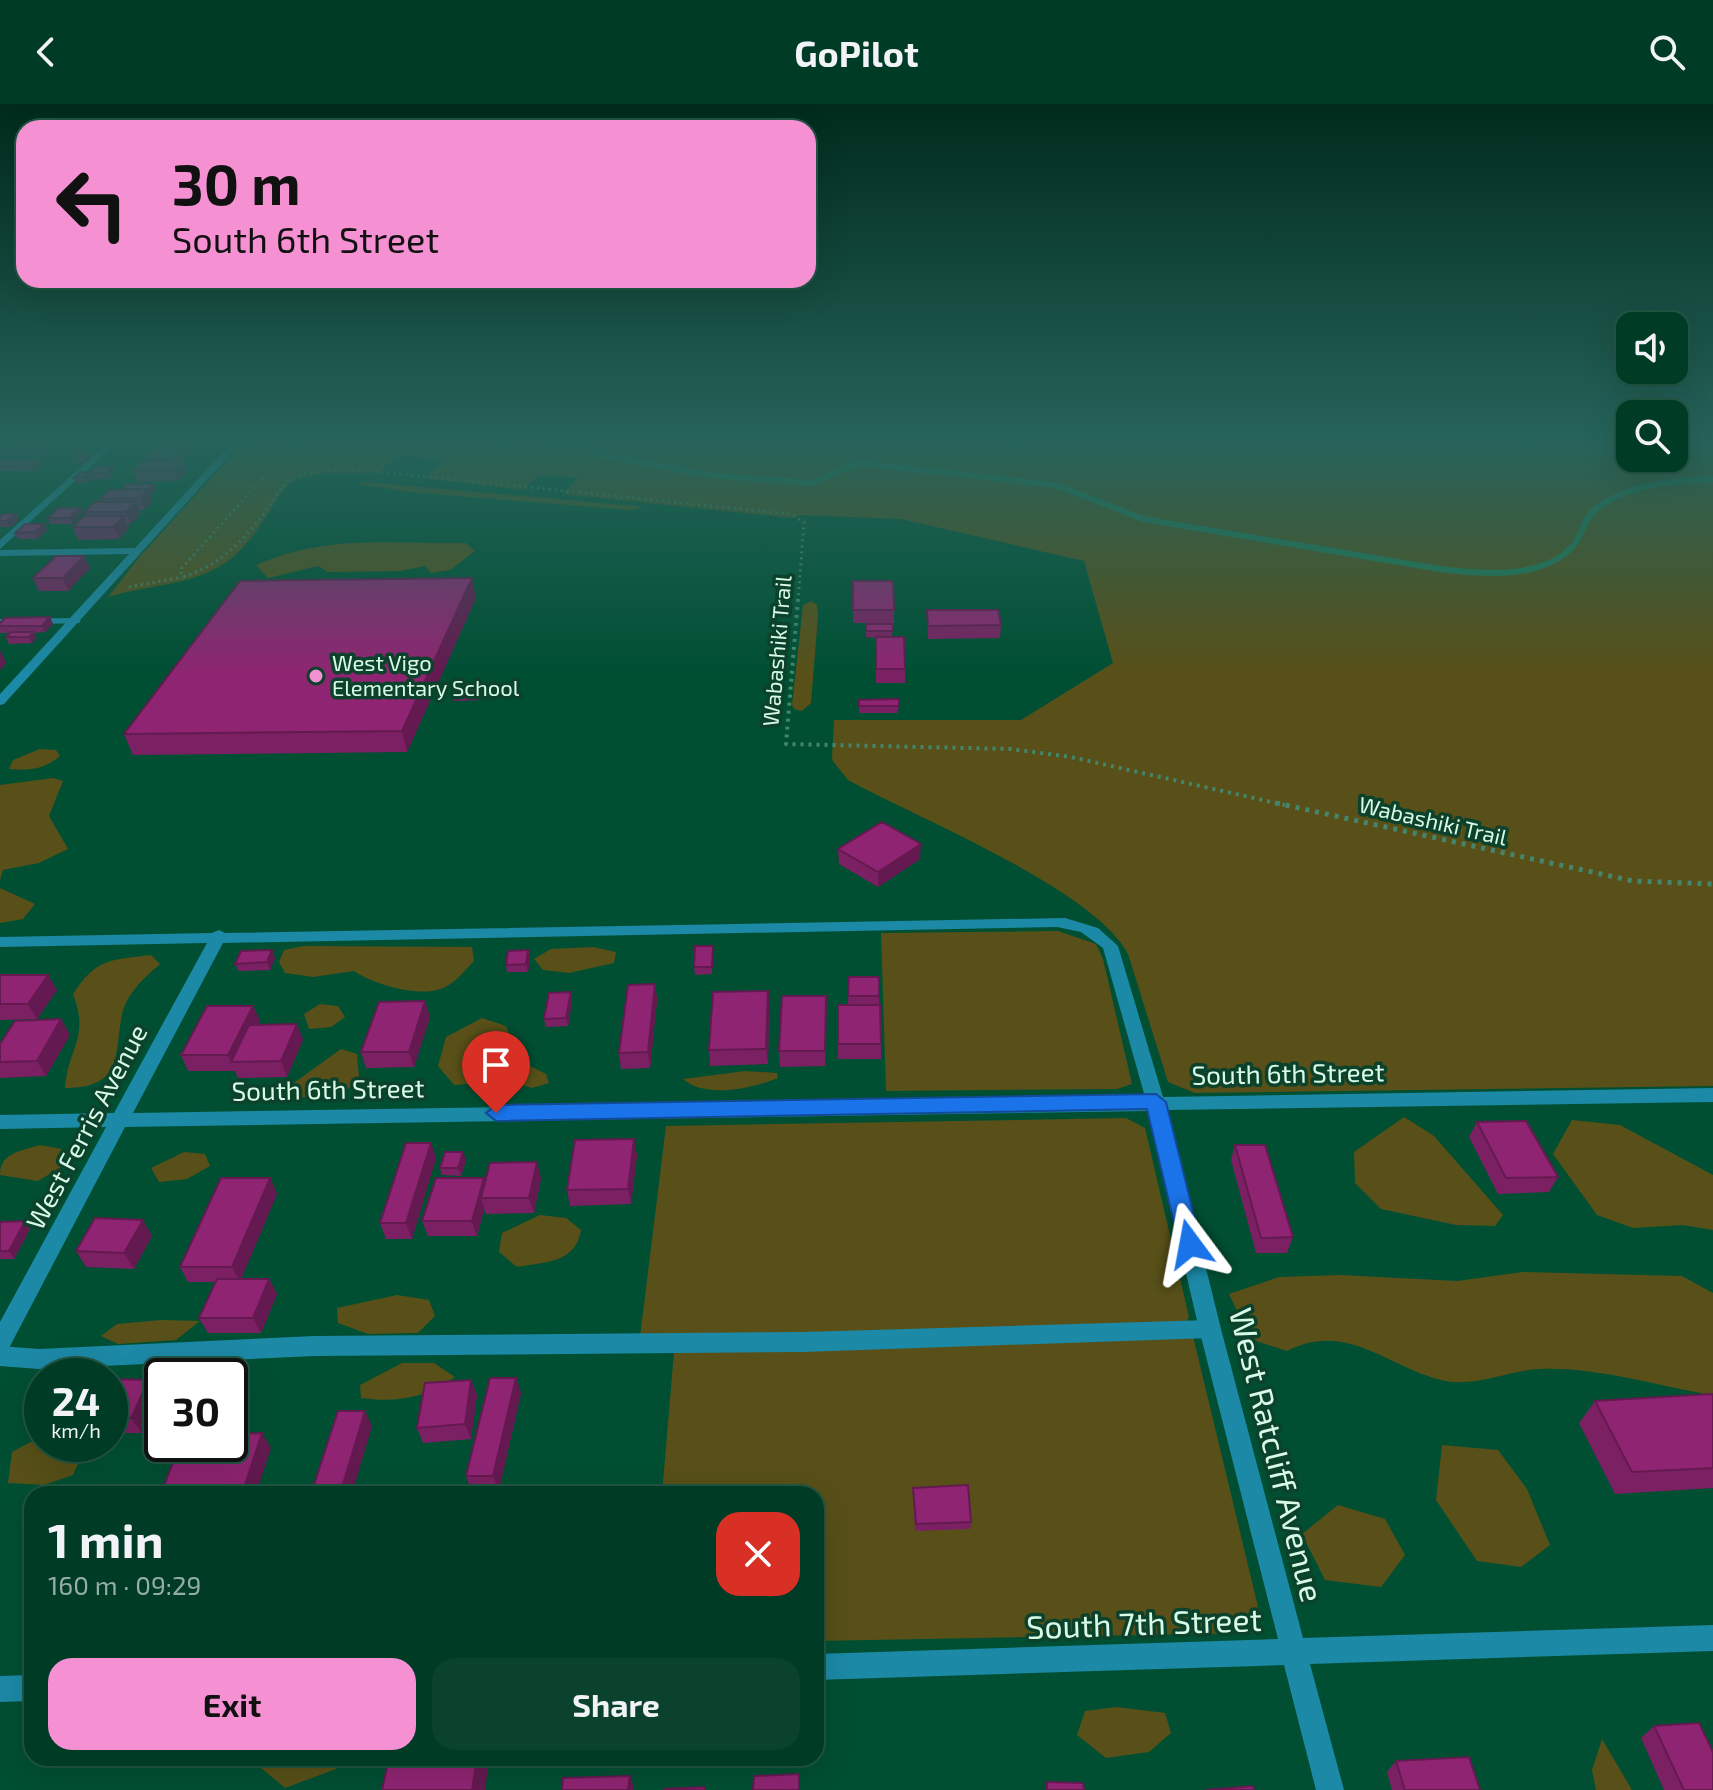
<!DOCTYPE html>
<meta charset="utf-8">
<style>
body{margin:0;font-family:"Exo 2",sans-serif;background:#0a422e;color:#f1f3f6;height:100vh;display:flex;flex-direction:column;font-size:30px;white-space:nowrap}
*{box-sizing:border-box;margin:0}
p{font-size:26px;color:#95ada7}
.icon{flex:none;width:44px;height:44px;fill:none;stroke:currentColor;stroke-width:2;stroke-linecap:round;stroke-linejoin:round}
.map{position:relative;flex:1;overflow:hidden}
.details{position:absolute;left:24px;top:1382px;width:800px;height:280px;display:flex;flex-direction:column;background:#003b26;border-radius:24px;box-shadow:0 8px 32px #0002,0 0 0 2px #225543}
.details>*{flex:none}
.hud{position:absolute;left:16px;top:16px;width:800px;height:168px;border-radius:24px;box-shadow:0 8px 32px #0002,0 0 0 2px #225543;background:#f591d3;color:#111;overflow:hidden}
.controls{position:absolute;left:1616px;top:208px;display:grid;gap:16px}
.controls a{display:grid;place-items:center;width:72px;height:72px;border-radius:16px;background:#003b26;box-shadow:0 8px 32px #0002,0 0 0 2px #225543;font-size:40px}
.speed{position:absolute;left:24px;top:1254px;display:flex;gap:16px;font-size:40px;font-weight:700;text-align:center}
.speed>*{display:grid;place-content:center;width:104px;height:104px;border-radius:50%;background:#003b26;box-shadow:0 8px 32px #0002,0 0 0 2px #225543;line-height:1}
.speed small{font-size:20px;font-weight:400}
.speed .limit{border:4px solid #111;border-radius:12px;background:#fff;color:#111}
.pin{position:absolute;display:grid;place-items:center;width:68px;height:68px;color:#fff;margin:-82px -34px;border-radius:50% 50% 50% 0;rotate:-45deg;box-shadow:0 0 8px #0007}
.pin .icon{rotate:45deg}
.me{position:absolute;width:88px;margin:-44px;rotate:347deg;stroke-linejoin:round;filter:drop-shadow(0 0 6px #0008)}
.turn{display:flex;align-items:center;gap:28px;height:168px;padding:0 24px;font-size:36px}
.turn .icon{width:104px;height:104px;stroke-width:2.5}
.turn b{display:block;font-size:56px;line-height:68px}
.round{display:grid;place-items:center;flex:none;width:84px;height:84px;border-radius:24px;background:#0a422e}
.overview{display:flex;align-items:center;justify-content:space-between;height:136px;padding:0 24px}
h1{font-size:48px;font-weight:700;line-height:60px}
.button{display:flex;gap:16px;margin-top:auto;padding:16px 24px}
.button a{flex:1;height:92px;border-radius:24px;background:#f591d3;color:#111;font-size:32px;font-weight:700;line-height:92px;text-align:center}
.button a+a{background:#0a422e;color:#f1f3f6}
header{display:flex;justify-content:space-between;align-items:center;height:104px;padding:0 24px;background:#003b26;font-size:36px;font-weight:700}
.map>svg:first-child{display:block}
</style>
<header><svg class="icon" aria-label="back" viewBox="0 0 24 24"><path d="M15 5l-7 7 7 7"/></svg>GoPilot<svg class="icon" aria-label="search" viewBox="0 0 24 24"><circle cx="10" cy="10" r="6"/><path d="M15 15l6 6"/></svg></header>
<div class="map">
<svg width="1713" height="1686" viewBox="0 0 1713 1686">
<rect width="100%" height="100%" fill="#004f33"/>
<path fill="#585018" d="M248,334H1630V354H1674V334H1713V982L1195,989L1168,978L1128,850C1094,785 917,714 848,676L832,656L834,616H1021L1113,559L1084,457L901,415L800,411L792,414L563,390L578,374L540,370L522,386L424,374L445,355L400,352L377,369H323L296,375L286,382C270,405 254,435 233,453C199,482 149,480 108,493L141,451Z
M364,378L645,403L630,406L410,388L356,380Z
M466,439L475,447L450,466L431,469L425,462L400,467L328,468L318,462L268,474L256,461C327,430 390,440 466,439Z
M811,497L817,501L818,512L811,599L802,607L794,605L792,601L803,501Z
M40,645L56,646L60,652C45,665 29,667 9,665L13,656Z
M53,674L63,677L49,712L68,745L39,759L3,766L0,776V681Z
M0,784L35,800L23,815L0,819Z
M1058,827L1096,840L1103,855L1132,980L1117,985L886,987L881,829Z
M303,842L472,843L474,857C466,865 456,878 445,883C423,895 374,881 354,867L313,873L285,869L279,858L284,846Z
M593,843L616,848L614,859L569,869L543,866L534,855L551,845Z
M151,851L160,860C144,874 127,889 122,910C114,950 124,984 65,984C68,943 90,934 73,890C96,854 111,856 151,851Z
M320,900L338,902L345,913L331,923L309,925L304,910Z
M482,914L506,922L520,957L546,970L549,979L532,984L511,977L454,981L438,962L446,933Z
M341,945L357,950L359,974L344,989L299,994L288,983Z
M745,967L777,969L778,974C753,984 705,995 683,975Z
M1404,1013L1434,1032L1503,1111L1495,1122L1456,1121L1381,1105L1355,1079L1354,1048Z
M1126,1014L1145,1024L1189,1213L1186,1218L640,1233L666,1022Z
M1572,1016L1620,1021L1713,1071V1126L1682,1121L1633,1124L1597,1111L1553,1050Z
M40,1041L62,1045L63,1062L38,1077L0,1071C0,1048 22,1047 40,1041Z
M184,1048L205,1050L210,1062L187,1075L159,1078L151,1064Z
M540,1111L566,1114L581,1126C576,1159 545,1158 517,1163L499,1148L502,1129Z
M1523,1168L1682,1172L1713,1189V1291C1656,1282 1596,1262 1538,1265C1507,1267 1473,1284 1441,1276C1383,1261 1347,1217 1287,1247L1250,1235L1229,1190L1279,1173L1341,1171L1457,1177Z
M397,1191L429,1196L435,1212L418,1229L368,1230L338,1219L337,1204Z
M161,1216L200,1217L176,1236L118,1240L101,1232L117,1220Z
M1193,1232L1260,1511L1256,1529L816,1537V1390H662L674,1248Z
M402,1259H434L455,1273C426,1294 396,1299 361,1294L360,1281Z
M42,1332V1340H69L81,1353L73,1371L44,1381L8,1379L12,1348Z
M1442,1341L1498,1346L1527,1385L1550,1441L1521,1463L1477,1457L1436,1396Z
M1338,1401L1385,1415L1405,1451L1381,1483L1325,1476L1302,1430Z
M1117,1603L1165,1609L1171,1629L1149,1648L1106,1654L1077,1631L1085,1607Z
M1602,1635L1632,1686H1596L1592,1666Z
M258,1654H343L336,1665L285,1684L255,1659Z"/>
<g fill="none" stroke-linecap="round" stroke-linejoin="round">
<path stroke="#267955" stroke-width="6" d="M553,334L595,350L709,371L812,379L858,359L1056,381L1143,415L1440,465C1480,470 1541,476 1572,443C1586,427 1580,414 1604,399C1636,379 1677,377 1713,375"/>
<path stroke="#44856c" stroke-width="3" stroke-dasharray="2 4" stroke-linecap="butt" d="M299,334L180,466L183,473C220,461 242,438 265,408C273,396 281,382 294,374C313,363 340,365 362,366L790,410L804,418L798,497
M129,483L183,473"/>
<path stroke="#44856c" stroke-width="4" stroke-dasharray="3 5" stroke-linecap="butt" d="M798,495L786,640L1011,645L1071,653L1285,701"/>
<path stroke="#44856c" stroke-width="5" stroke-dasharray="4 6" stroke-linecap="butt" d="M1276,699L1633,777L1713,780"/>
<path fill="#1c89a6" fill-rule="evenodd" d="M113,334H122L0,445V436Z
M75,514L81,517L79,519L0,521V515Z
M1210,1216L1218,1218L1221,1225L1218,1232L1210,1234L803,1248L315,1252L39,1265L0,1262V1242L39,1245L315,1232L803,1228Z"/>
<path fill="#1c89a6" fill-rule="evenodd" d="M236,334H245L4,600L0,601V590L129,450L0,452V446L135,444Z
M1065,814L1098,824L1118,842L1163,993L1713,984V998L1167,1006L1221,1225L1303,1534L1713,1521V1547L1310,1560L1344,1686H1316L1284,1561L816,1576V1550L1278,1535L1199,1225L1148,1007L125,1023L8,1246L0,1249V1218L106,1023L0,1025V1011L114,1009L207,839L0,843V833L212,829L219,826L225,829ZM1057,823L1081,828L1103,844L1145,993L133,1009L223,839Z
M32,1571V1597L0,1598V1572Z"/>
</g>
<path fill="#7b2062" d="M14,334H65L58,340H50L52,345L43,352L2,353L0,346L17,340Z
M86,334H110L107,337H87Z
M181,334H221L218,337H182Z
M190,350L184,356L188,368L179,377L137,378L133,366L148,357L146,351Z
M71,354H92L86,359H73Z
M0,356L43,361L36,367H0Z
M115,368L108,375H92L91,374L86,379H77L74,374L90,369Z
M156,386L151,391L153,397L145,406H139L141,410L131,420H128L129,424L119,435L78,436L73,423L86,412L84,408L101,398L100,395Z
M16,410L19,416L10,423H0V413Z
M82,410L72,420H50L48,414Z
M47,426L38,435H18L15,429Z
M90,464L68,487H39L33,474Z
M853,477L894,506V519H853Z
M476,494L407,648L133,651L124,630Z
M927,506L1001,521L1000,534L928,535Z
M50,513L53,520L45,528L34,529L36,534L32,539L9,540L6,533L10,529H0V519Z
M866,520H893L892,533L905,565V579H876V534L866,533Z
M485,586L480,596L454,597L453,590Z
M899,595L898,609H859V596Z
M838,745L920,755L878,783L839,760Z
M713,842L712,870L695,871L694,863Z
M528,846L530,854L528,868H507L506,861Z
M275,854L270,866L239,867L235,860Z
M0,871L57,886L37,915L0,916Z
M849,873H879V900H848Z
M655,880L657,896L650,964L621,965L619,949Z
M571,888L572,896L568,922L546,923L544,915Z
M826,892L825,962L780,963L779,947Z
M838,901L881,940V955H838Z
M253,902L260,917L258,921L297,920L303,936L287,973L238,974L235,967H188L181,951Z
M769,902L768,960L710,962L709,946Z
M430,913L414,963L366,964L361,948Z
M61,915L70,931L46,972L0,974V940Z
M1477,1018L1558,1073L1549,1088L1498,1090L1469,1033Z
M431,1039L436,1054L412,1135H386L380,1119Z
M1235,1041L1293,1133L1287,1149H1256L1231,1056Z
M463,1048L466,1056L461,1072L442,1071L440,1064Z
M637,1051L631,1100L570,1102L567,1086Z
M270,1074L277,1090L241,1175H269L277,1190L261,1229H208L199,1214L215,1178H188L180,1163Z
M541,1074L534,1109L486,1110L484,1105L477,1132H428L422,1117L485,1077Z
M25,1117L30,1125L14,1155H0V1118Z
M152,1132L134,1165L86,1163L76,1147Z
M516,1274L521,1289L499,1386H471L466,1372Z
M110,1275L149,1276L159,1291L142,1329H110Z
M471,1276L477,1291L471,1335L423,1339L417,1324Z
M1713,1290V1384L1615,1390L1579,1319L1595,1297Z
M913,1384L971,1418L970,1425L915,1427Z
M1654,1622L1713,1686H1664L1641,1634Z
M1396,1657L1480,1686H1392L1387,1668Z"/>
<path fill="#641a50" d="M56,334H65L58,340Z
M186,339L190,350L178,363L174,351Z
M50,340L52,345L43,352L41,347Z
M89,348L92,354L86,359L84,353Z
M40,355L43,361L36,367L33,361Z
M184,356L188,368L179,377L175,366Z
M113,362L115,368L108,375L106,369Z
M90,368L91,374L86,379L83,373Z
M154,380L156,386L151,391L153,397L145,406L141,394Z
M136,398L141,410L131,420L126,408Z
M80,404L82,410L72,420L70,414Z
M16,410L19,416L10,423L7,417Z
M124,412L129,424L119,435L114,423Z
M45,420L47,426L38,435L35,428Z
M84,452L90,464L68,487L63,474Z
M472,474L476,494L407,648L402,627Z
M50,513L53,520L45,528L42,522Z
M33,528L36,534L32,539L29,533Z
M0,546L6,559L0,566Z
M483,579L485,586L480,596L479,589Z
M921,740L920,755L878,783V768Z
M272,846L275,854L270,866L267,858Z
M528,846L530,854L528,868L526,860Z
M48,871L57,886L37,915L28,900Z
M655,880L657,896L650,964L648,948Z
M768,887L769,902L768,960L766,945Z
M571,888L572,896L568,922L566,914Z
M425,897L430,913L414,963L409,948Z
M253,902L260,917L240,958H231L228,951Z
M61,915L70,931L46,972L37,957Z
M297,920L303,936L287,973L281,957Z
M634,1035L637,1051L631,1100L628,1085Z
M431,1039L436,1054L412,1135L406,1119Z
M463,1048L466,1056L461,1072L458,1064Z
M537,1058L541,1074L534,1109L529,1094Z
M270,1074L277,1090L240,1178L232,1163Z
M484,1074L489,1090L481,1094L484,1105L477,1132L472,1117Z
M143,1116L152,1132L134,1165L124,1149Z
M25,1117L30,1125L14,1155L9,1147Z
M269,1175L277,1190L261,1229L253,1214Z
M516,1274L521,1289L499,1386L493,1372Z
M149,1276L159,1291L142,1329L131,1314Z
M471,1276L477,1291L471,1335L465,1320Z
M365,1307L372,1322L352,1390H340Z
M262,1329L271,1344L256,1390H242Z
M477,1654H483L488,1664L485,1686H472Z
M630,1672L634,1683L633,1686H628Z"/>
<path fill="#8f2572" stroke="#641a50" stroke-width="2" d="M159,339H186L174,351H146Z
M8,340H50L41,347H0Z
M77,348H89L84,353L71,354Z
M40,355L33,361L0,362V356Z
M184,356L175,366H133L142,357Z
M113,362L106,369H90L97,363Z
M81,368H90L83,373L74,374Z
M127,380H154L148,386L149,385H122Z
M149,385L141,394L100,395L109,386Z
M95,398H136L126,408H84Z
M58,404H80L70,414H48Z
M3,410H16L7,417H0V413Z
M84,412H124L114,423H73Z
M25,420H45L35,428L15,429Z
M56,452H84L63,474H33Z
M472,474L402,627L124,630L240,477Z
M853,477H893L894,506H853Z
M927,506H998L1001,521L928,522Z
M50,513L42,522H0V519L5,514Z
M866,520H893V527H866Z
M11,528H33L29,533H6Z
M876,533H904L905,565H876Z
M458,579H483L479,589L453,590Z
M899,595V602H859V596Z
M882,718L921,740L878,768L838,745Z
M695,842H713L712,863H694Z
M272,846L267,858L235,860L241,847Z
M528,846L526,860L506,861L508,847Z
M0,871H48L28,900H0Z
M849,873H879V892H848Z
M655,880L648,948L619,949L628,881Z
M768,887L766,945L709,946L713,888Z
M571,888L566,914L544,915L549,889Z
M782,892H826L825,947H779Z
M425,897L409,948H361L379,898Z
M838,901H880L881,940H838Z
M207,902H253L228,951H181Z
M61,915L37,957L0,958V940L15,917Z
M297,920L281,957L231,958L249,921Z
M1526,1017L1558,1073L1506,1074L1477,1018Z
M634,1035L628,1085L567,1086L575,1036Z
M406,1039H431L406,1119H380Z
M1235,1041H1265L1293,1133L1261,1134Z
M445,1048H463L458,1064H440Z
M537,1058L529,1094H481L490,1059Z
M221,1074H270L232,1163H180Z
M436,1074H484L472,1117H422Z
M95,1114L143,1116L124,1149L76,1147Z
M25,1117L9,1147H0V1118Z
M217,1175H269L253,1214H199Z
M490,1274H516L493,1372H466Z
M110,1275L149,1276L131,1314H110Z
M471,1276L465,1320L417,1324L425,1279Z
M1713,1290V1364L1632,1368L1595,1297Z
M338,1307H365L340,1390H311Z
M262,1329L242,1390H161L180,1340H230V1330Z
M968,1381L971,1418L916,1420L913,1384Z
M1699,1619L1713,1648V1686H1684L1654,1622Z
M1469,1653L1480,1686H1405L1396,1657Z
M389,1654H477L472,1686H382Z
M799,1670V1686H753L754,1672Z
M630,1672L628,1686H562L563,1674Z
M1047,1678L1083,1679L1084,1686H1047Z
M1253,1682L1254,1686H1206Z
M704,1683V1686H664V1685Z"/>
<linearGradient id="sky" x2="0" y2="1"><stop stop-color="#002b1c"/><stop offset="0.59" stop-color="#26635b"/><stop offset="1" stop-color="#26635b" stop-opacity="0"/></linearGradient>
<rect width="1713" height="570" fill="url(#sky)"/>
<path fill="#1a73e8" stroke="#114b97" stroke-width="2" d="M1156,990L1166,998L1201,1140L1198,1146H1182L1179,1140L1147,1005L496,1017L486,1009L496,1001Z"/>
<circle fill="#f591d3" stroke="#0c422c" stroke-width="3" cx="316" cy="572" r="8"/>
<g text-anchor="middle" stroke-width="7" stroke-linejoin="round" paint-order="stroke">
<g font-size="22" fill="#d8fae7" stroke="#0c422c">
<text transform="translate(777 547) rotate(-85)" y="8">Wabashiki Trail</text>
<text transform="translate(1433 717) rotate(13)" y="8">Wabashiki Trail</text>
</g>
<g font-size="22" fill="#d8fae7" stroke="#0c422c" text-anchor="start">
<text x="332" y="567">West Vigo<tspan x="332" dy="25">Elementary School</tspan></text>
</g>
<g font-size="26" fill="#d8fae7" stroke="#0c422c">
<text transform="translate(1288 970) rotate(-1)" y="9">South 6th Street</text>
<text transform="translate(328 986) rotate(-1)" y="9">South 6th Street</text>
<text transform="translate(87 1023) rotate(-62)" y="9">West Ferris Avenue</text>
</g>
<g font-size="32" fill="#d8fae7" stroke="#0c422c">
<text transform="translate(1276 1351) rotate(76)" y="11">West Ratcliff Avenue</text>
<text transform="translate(1144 1520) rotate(-2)" y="11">South 7th Street</text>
</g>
</g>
</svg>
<div class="controls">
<a><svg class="icon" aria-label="sound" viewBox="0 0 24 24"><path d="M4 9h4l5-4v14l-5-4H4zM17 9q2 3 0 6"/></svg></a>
<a><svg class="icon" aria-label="search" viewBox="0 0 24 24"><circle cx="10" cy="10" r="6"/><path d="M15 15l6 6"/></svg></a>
</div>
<div class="speed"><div>24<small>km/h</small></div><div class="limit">30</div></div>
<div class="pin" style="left:496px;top:1009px;background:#d93025"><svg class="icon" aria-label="arrive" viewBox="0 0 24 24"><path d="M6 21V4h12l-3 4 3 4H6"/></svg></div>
<svg class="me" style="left:1190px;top:1140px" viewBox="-20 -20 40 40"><path d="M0-17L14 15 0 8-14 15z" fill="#1a73e8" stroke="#fff" stroke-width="4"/></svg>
<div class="hud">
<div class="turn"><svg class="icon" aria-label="left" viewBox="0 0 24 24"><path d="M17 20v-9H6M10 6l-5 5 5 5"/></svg><div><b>30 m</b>South 6th Street</div></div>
</div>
<section class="details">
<div class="overview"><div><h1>1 min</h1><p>160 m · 09:29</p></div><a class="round" style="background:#d93025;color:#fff"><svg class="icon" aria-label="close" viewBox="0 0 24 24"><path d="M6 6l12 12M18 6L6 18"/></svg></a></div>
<div class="button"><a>Exit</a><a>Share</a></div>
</section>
</div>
